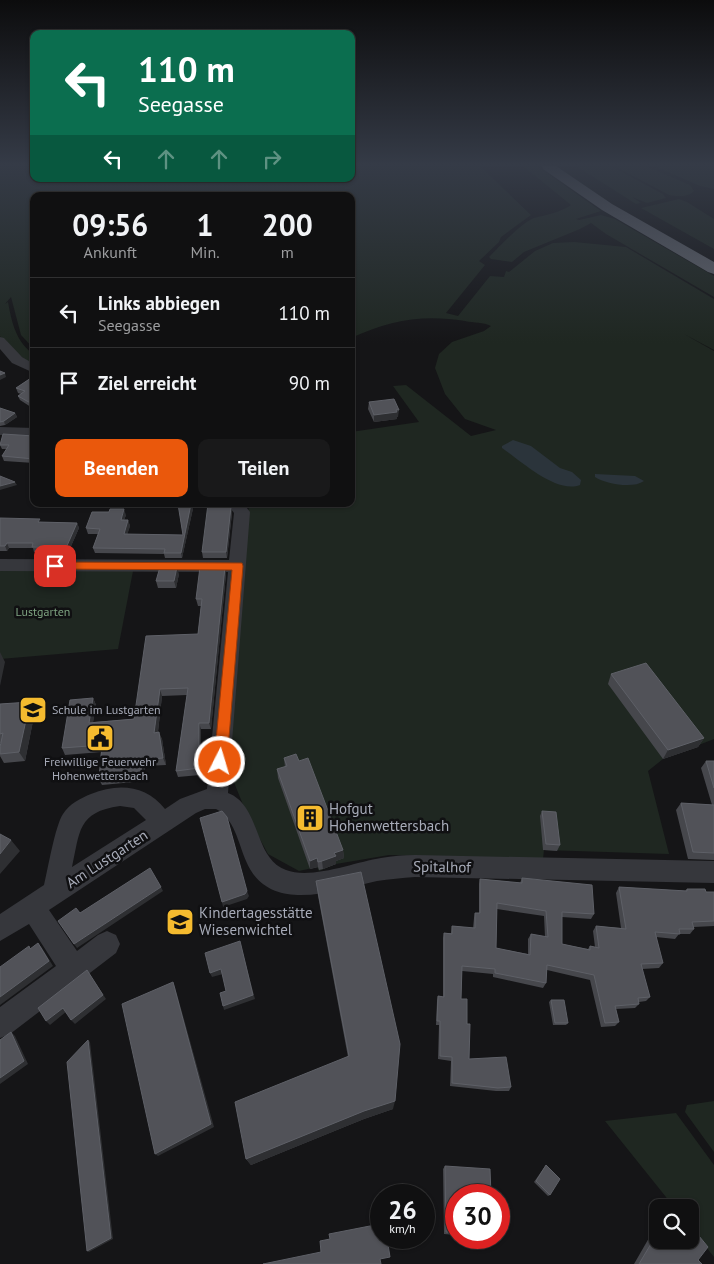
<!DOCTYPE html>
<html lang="de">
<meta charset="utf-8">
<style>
body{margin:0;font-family:"PT Sans",sans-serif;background:#19191a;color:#f1f3f6;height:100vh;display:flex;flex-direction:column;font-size:19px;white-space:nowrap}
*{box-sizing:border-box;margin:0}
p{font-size:16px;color:#9c9d9f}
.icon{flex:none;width:28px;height:28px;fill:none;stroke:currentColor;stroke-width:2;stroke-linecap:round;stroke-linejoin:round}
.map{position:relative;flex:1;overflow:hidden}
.drawer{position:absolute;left:30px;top:192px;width:325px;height:315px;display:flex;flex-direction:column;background:#101011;border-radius:10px;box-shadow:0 1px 4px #0004,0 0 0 1px #303031}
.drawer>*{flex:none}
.hud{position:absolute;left:30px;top:30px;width:325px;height:152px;border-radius:10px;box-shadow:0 1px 4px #0004,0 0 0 1px #303031;background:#0b6e4f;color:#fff;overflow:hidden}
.buttons{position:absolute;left:649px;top:1199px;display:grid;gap:10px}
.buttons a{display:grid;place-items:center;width:50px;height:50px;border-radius:10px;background:#101011;box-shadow:0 1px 4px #0004,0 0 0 1px #303031;font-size:25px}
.speed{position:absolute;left:370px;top:1184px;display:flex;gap:10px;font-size:25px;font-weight:700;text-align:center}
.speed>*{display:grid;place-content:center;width:65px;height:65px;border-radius:50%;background:#101011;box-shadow:0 1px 4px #0004,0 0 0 1px #303031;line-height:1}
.speed small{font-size:12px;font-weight:400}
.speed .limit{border:8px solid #d22;background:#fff;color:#111}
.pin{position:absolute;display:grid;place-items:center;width:42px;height:42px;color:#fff;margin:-21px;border-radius:10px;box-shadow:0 2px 8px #0006}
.me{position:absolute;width:55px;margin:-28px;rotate:5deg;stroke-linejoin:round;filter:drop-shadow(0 0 4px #0008)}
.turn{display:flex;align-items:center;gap:18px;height:105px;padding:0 25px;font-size:22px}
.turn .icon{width:65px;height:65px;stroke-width:2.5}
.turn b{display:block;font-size:35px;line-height:42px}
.lanes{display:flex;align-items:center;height:48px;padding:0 25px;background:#0003;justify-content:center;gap:25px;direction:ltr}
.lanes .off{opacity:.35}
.eta{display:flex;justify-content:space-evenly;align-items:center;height:85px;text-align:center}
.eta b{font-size:30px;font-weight:800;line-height:35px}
.button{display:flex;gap:10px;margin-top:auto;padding:10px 25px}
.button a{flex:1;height:58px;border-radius:10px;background:#ea580c;color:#fff;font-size:20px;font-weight:800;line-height:58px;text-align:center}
.button a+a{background:#19191a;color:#f1f3f6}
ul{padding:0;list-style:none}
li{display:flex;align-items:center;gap:15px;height:70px;padding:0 25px;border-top:1px solid #303031}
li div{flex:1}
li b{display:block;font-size:19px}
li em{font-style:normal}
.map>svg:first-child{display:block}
</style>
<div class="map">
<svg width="714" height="1264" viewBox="0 0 714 1264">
<rect width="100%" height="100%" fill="#151517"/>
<path fill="#1f2721" d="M0,166H34V179H351V166H480L531,215L501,237L499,242L479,261L485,265L446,313L458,316L490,276L504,277L506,271L509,272L535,251L553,243L574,242L626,247L714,299V350L684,334L714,351V739L663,759L648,771L669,854L544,850L543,859L389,855L336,864L319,871L317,867L299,871L268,854L248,817L229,770L249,504H351V432L419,422L393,386L406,385L471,436L496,430L465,419L445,394L435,368L439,354L452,342L484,331L491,326C483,322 474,323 465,321C423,314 390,320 351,338V196H34V349L21,335L11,297L5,304L8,302C12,324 16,341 34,355V367L4,342L0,336Z
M523,166H537L601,211L576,219L579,220L601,215L615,219L714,276V297L606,234L591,223L580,229L524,252L512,262L491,259L489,257C499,247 521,223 534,218C546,215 561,212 571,205Z
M576,166H611L663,194L666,198L647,203L632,197L641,203L636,204Z
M614,166H646L690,185L694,191C689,197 677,197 669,195Z
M654,166H714V189L700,186Z
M679,199L687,202L714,219V249L641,208Z
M0,569L133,571L118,649L0,659Z
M714,1101V1152L685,1112L687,1105Z
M676,1113L714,1165V1257L690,1227V1208L674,1207L605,1121Z"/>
<path fill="#2b343b" d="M513,440L531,446L560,468L572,472L581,480L580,485C556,494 521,461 502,448V446Z
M595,474L635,476L644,481C633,489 606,484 595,477Z"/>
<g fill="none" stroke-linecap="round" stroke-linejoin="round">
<path fill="#36373c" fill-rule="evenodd" d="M0,337L4,338L22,357L34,364V373L12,363L0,349Z
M0,427L34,428V436L0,435Z
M227,504H244L250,512L228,793C247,800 253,822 260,839C265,852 272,865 286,870C311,880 355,862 381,858C392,856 404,855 415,855L714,861V883L415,877C402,878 389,879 377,881C335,890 269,916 246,861C239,845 234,817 216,809H205L196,813L49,910L77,951L98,935L107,931L116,935L120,944L116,953L10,1034L0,1038V1007L56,966L29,924L0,941V914L44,885C48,869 55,826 63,814C69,804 81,798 91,794C118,783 146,785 165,809L180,799L207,789L228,572L0,571V559L229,560L234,513ZM120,806L134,808L146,820L72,867C80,832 77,812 120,806Z"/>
<path fill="#62656d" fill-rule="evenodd" d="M542,166H556L612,204L714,262V274L708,272L602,210L543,169Z"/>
</g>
<path fill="#46474c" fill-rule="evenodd" d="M34,376V409L20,400L18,396L21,394L18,393L16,388Z
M369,402L398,417H397V419L374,422L368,409Z
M0,408L15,413L17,417L5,425L0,426Z
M34,436V463L4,461L2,456L7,449H2L0,445Z
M178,504H194L182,558H165L164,554L95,553L93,548L98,534H88L86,528L126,515L124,520H128L130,526L127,534L183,535Z
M231,507L232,513L227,558H203L202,552Z
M0,518L41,522L77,523L79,528L68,553L34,552L33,548H9L7,551H0Z
M225,567L226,574L211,729H201L200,775L178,777L176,771L187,695L162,696L158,732L162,739L166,765L145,766L144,781L102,785L99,779L101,752L65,755L62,748L93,698L96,705L93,722L134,719L198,634L201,606H198L196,599Z
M179,574L176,588H158L156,581Z
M611,674L704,738L698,747L663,759L608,684Z
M30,702L35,711L25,761L4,763L0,756L1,743H0V704Z
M284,758L299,761L343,850L344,858L336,861V864L323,869L319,870L318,867L310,869L278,778L277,769L285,767Z
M706,761H714V860L688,859L676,810L681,803L712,805L701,768Z
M542,811L560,845L557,851L543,850L540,816Z
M522,878L594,914L591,919L562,917V944L588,949L590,946L595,947L593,931L596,926L621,928L616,893L619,887L685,891L687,889L706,892H714V926L694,927V929L690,934H679L675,939L656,937L663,963L659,968L642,969L650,997L646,1001L639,1002V1004L635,1008L616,1009L619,1022L615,1026L601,1027L590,980L547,970L546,983L543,988L493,977V974L462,971L461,999L467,1024L469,1059L511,1087L509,1091H496L450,1086L451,1061L438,1059L439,1025H436L437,1001L438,996L443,997V938L444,933H451L452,926L473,928L474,918L475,913H479V884L480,879L520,883ZM497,909L544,916L545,937L531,934L528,939V954L496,948Z
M316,881L393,1109L364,1119L251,1165L246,1159L348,1057L318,896Z
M551,1000L568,1023L566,1025H553L549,1002Z
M546,1165L550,1195L548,1196L534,1182Z
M445,1166L456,1195V1235L444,1234L443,1169Z
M658,1230V1240H690L698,1260L702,1264H634L653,1231Z"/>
<path fill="#2e2f32" d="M5,373L6,377L0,380V375Z
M399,410L398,417H397V419L374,422V415Z
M15,413L17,417L5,425L4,421Z
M15,482L17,485L0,490V486Z
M191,504H194L182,558L181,553Z
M231,507L232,513L227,558L226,552Z
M124,509L126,515L122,525L121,520Z
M128,520L130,526L126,539L124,534Z
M77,523L79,528L68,553L66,548Z
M7,543L9,548L7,551L5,546Z
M177,567L179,574L176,588L174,581Z
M225,567L226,574L211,729L209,723Z
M0,652L5,662L0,686Z
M160,689L162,696L157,740L154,733Z
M93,698L96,705L92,729L89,723Z
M30,702L35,711L25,761L19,752Z
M199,723L201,729L200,775L199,768Z
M159,732L162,739L166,765L163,758Z
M704,738L698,747L663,759L668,750Z
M142,760L145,766L144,781L141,774Z
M11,840L20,851L0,874V854Z
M343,850L344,858L336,861V864L323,869L322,861L334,853Z
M317,858L318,867L310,869V861Z
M161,887L163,891L77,948L74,944Z
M247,891L249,896L247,899L223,907L222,902Z
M38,943L42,948L53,966L0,1005V997Z
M241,946L255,999L224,1010L223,1006Z
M221,969L223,974L212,977L210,973Z
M87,970L106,999L75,1024L71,1020Z
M173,982L175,987L214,1127L158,1156L155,1154Z
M63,1008L67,1011L50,1025L46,1021Z
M11,1032L15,1036L28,1064L0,1084V1078Z
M88,1040L90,1042L113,1239L89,1252L87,1251Z
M395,1101L393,1109L364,1119L251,1165L246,1159L364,1111Z"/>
<path fill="#515258" stroke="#5e6067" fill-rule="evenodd" d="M0,371L5,373L0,375Z
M34,376V405L18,396L25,391L16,388Z
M394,399L399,410H396L397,412L374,415L369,402Z
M0,408L15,413L4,421L0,422Z
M3,434L34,436V459L2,456L9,445H0Z
M0,476L15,482L0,486Z
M178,504H191L181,553H164L165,549L93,548L100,529L86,528L92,512H109L110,509H124L121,520H128L124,534L183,535Z
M208,504H229L231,507L226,552H202Z
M0,518L40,519L38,522L77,523L66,548L32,547L33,543H7L5,546H0Z
M160,567H177L174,581H156Z
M200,567H225L209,723H199V768L176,771L188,688L160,689L154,733L159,732L163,758L142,760L141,774L99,779L102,745L62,748L70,700L93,698L89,723L134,719L146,636L198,634L202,599H196Z
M646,663L704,738L668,750L611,674Z
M30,702L19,752L0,754V747L3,733L0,734V704Z
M296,754L299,761L308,758L343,850L334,853L336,856L322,861L318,862L317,858L310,861L277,769L287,766L284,758Z
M706,761H714V788Z
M681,803L714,805V853L693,852Z
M222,811L227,817L247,891L245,894L222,902L200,818Z
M542,811L556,812L560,845L546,844Z
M0,834L11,840L0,854Z
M150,868L161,887L74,944L58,921L76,908L80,913Z
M361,872L400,1044L395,1101L364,1111L246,1159L235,1102L349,1056L316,881Z
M522,878L592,885L594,914L562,912V944L590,950V946L599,948L596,926L626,929L619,887L687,891V889H705L706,892H714V921L692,922L694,929H679L680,934L655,932L663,963L641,964L650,997L638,998L639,1004L615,1006L619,1022L605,1023L594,975L547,965L546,983L495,973V969L462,966L461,999H467V1024H470L469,1059L506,1057L511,1087L498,1088L452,1083V1057L440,1056V1021H437L438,996L444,997V933L452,934V926L475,928V913H480V879L522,883ZM497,903L546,911L548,937L531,934L530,955L496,948Z
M240,941L253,995L223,1006L220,993L226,991L221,969L210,973L205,953Z
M38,943L49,961L0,997V967L29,946L30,949Z
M87,970L103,995L71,1020L63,1008L46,1021L38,1008Z
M173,982L211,1124L155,1154L122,1004Z
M551,1000H564L568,1023H555Z
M11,1032L24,1061L0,1078V1040Z
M88,1040L111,1238L87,1251L67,1062Z
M546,1165L560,1179L550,1195L536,1181Z
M445,1166L490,1169L491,1195H456V1233L446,1232Z
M375,1225L376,1230L381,1229V1238H387L390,1257L380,1259L381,1264H263L321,1252L320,1241L330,1239L329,1234Z
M690,1225L708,1247L698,1260L702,1264H639L658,1232V1240H670L671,1241V1240H690Z"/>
<linearGradient id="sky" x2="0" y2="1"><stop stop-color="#0c0c0d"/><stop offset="0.48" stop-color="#353b47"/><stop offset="1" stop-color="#353b47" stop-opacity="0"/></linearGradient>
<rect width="714" height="343" fill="url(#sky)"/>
<path fill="#ea580c" stroke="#983908" d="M55,562L242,563L243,566L227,762L225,765L220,767L216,765L214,762L232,570L55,569L50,566Z"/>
<defs>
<symbol id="school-square" viewBox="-11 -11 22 22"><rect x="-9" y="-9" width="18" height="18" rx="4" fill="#f5bb2f" stroke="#101012"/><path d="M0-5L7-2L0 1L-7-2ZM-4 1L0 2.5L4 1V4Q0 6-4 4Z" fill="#111"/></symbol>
<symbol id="civic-square" viewBox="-11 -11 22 22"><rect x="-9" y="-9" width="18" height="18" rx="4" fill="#f5bb2f" stroke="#101012"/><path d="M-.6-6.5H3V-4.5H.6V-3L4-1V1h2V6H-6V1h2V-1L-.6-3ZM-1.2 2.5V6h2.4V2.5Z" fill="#111"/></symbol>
<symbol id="building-square" viewBox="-11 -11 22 22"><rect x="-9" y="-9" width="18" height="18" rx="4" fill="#f5bb2f" stroke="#101012"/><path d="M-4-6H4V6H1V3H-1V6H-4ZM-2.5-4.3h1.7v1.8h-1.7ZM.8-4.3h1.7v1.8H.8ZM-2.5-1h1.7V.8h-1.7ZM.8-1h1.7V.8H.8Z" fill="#111"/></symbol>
</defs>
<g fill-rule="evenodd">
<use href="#school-square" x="17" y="694" width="32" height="32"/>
<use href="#civic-square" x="84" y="722" width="32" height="32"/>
<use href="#building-square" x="294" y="802" width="32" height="32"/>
<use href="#school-square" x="164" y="906" width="32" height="32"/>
</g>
<g text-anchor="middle" stroke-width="5" stroke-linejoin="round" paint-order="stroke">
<g font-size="12" fill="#7ea381" stroke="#101012">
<text x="43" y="616">Lustgarten</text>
</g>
<g font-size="12" fill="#a7abb8" stroke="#101012" text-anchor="start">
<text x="52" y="714">Schule im Lustgarten</text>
<text x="100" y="766" text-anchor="middle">Freiwillige Feuerwehr<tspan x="100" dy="14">Hohenwettersbach</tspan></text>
</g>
<g font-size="15" fill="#a7abb8" stroke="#101012" text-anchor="start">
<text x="329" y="814">Hofgut<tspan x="329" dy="17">Hohenwettersbach</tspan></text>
<text x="199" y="918">Kindertagesstätte<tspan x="199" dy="17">Wiesenwichtel</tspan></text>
</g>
<g font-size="15" fill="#a7abb8" stroke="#101012">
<text transform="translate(107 859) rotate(-33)" y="5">Am Lustgarten</text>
<text transform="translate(442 867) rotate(1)" y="5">Spitalhof</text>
</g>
</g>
</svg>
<div class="buttons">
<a><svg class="icon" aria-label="search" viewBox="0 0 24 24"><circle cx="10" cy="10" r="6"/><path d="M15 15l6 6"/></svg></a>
</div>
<div class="speed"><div>26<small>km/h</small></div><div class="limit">30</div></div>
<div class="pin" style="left:55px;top:566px;background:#d93025"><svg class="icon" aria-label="arrive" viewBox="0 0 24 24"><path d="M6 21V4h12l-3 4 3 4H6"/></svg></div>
<svg class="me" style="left:220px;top:762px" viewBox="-20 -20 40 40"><circle r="17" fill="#ea580c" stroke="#fff" stroke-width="3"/><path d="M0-11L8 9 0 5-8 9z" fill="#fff"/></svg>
<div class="hud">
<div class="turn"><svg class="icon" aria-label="left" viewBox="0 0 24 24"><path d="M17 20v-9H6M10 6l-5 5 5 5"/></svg><div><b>110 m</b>Seegasse</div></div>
<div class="lanes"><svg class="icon" aria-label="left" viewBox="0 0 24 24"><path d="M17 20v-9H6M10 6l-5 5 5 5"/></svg><svg class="icon off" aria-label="ahead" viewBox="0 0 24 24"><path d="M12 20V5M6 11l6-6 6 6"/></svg><svg class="icon off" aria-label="ahead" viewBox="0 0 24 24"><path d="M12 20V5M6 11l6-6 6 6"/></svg><svg class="icon off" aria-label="right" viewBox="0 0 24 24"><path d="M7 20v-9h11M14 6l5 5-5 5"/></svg></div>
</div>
<section class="drawer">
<div class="eta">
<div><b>09:56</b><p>Ankunft</p></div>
<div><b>1</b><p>Min.</p></div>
<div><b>200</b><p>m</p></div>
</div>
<ul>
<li><svg class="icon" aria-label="left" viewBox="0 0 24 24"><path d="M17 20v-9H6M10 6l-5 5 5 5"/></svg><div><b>Links abbiegen</b><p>Seegasse</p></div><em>110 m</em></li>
<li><svg class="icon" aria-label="arrive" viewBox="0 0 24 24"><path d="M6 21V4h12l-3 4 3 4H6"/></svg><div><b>Ziel erreicht</b></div><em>90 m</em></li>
</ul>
<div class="button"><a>Beenden</a><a>Teilen</a></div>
</section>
</div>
